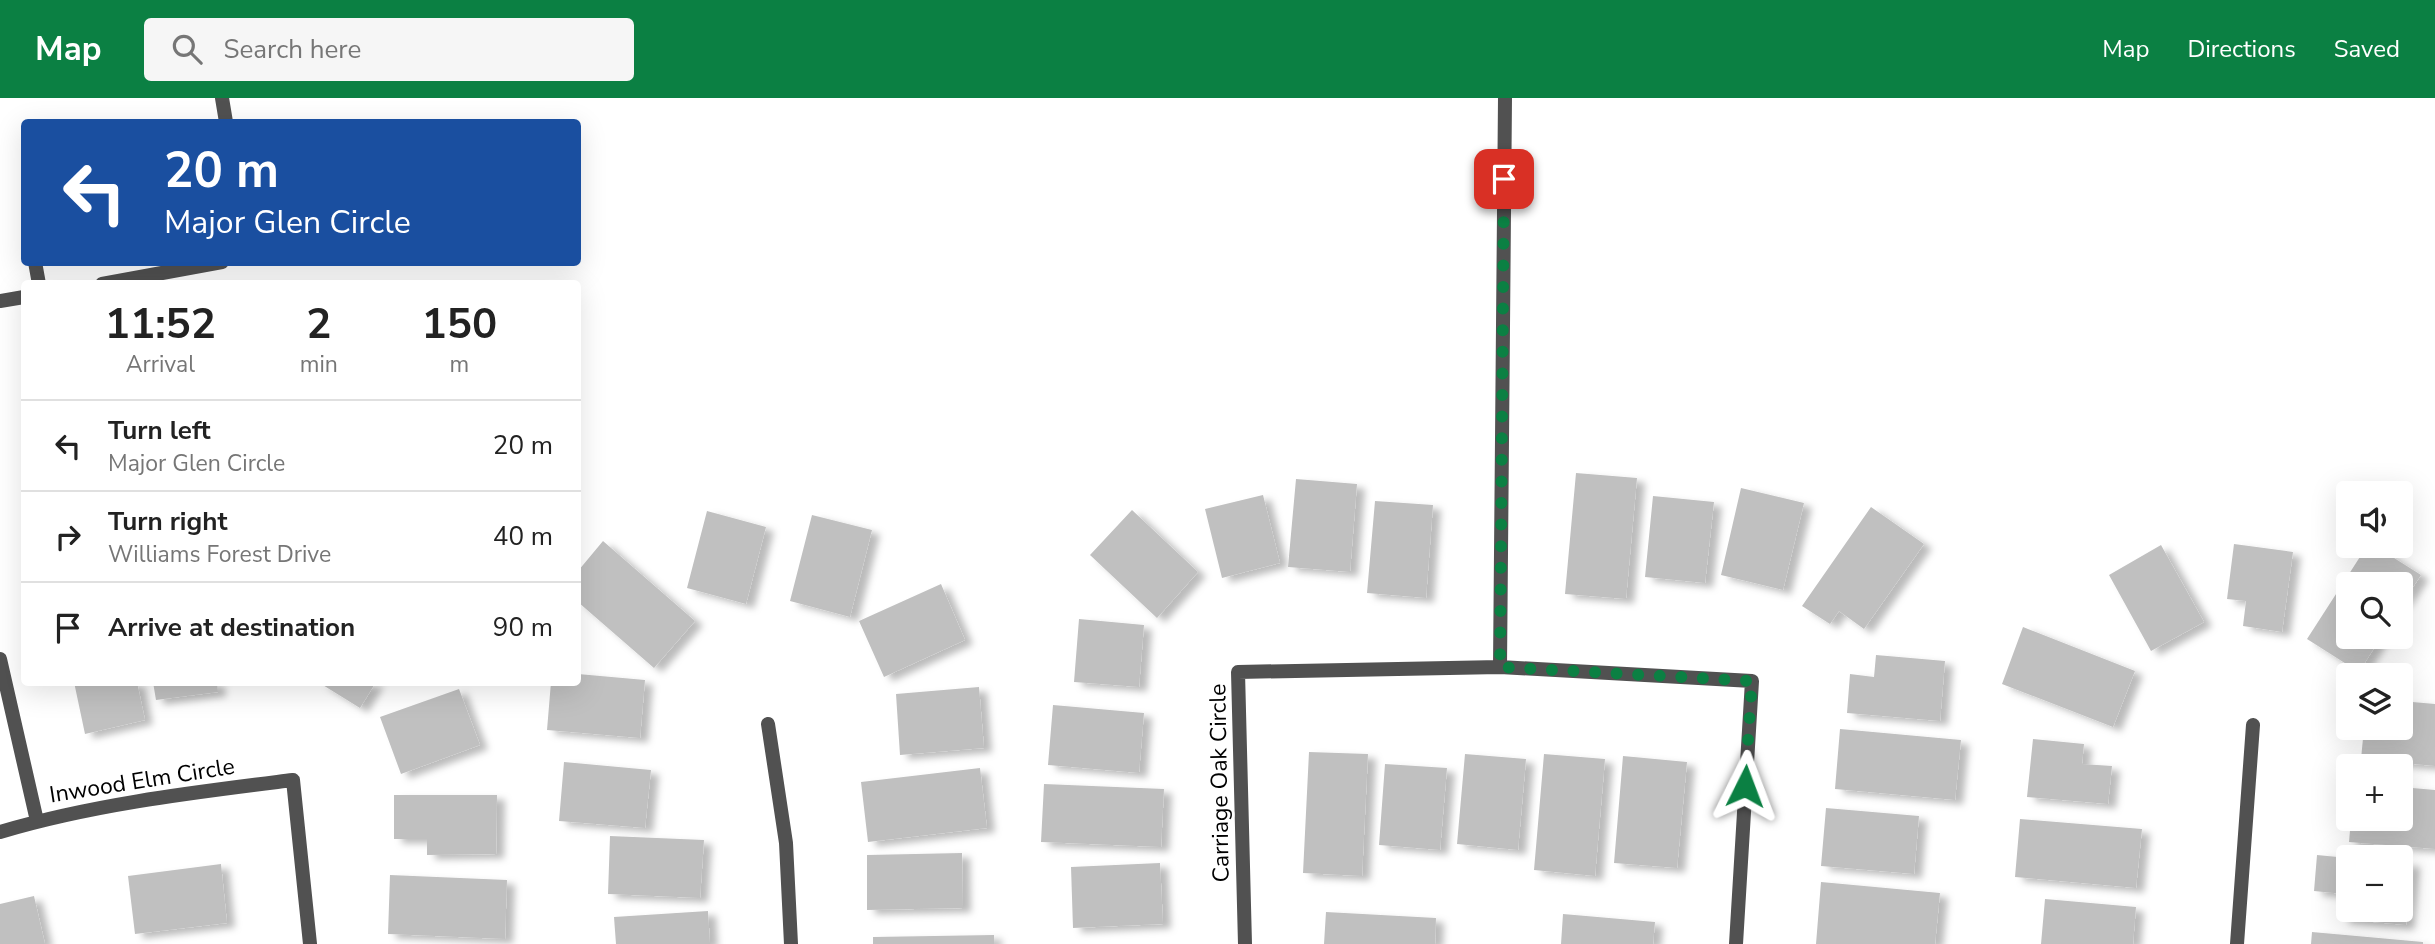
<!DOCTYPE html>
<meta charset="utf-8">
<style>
body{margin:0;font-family:"Nunito Sans",sans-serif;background:#f6f6f6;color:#222;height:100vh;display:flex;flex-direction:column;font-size:26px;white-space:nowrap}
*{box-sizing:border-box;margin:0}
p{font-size:23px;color:#767676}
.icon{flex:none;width:38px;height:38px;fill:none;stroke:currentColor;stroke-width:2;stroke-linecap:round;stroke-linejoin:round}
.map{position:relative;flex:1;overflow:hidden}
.panel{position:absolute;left:21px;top:182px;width:560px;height:406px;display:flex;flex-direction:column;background:#fff;border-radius:7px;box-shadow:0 7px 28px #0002}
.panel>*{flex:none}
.hud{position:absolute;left:21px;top:21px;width:560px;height:147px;border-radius:7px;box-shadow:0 7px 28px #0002;background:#1a4fa0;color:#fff;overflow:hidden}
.fabs{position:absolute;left:2336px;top:383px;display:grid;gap:14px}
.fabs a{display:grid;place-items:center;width:77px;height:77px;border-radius:7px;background:#fff;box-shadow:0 7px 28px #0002;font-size:35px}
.pin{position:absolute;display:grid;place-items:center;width:60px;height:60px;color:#fff;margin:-30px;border-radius:14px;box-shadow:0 4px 10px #0006}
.me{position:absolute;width:77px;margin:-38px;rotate:3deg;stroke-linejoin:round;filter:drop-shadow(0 0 5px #0008)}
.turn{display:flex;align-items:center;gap:24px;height:147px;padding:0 28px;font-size:32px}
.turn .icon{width:91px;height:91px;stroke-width:2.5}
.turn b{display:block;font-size:49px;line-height:60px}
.eta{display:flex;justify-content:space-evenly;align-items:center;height:119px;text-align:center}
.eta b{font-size:42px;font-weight:700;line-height:49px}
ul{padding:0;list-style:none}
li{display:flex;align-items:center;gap:21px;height:91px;padding:0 28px;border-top:2px solid #e0e0e0}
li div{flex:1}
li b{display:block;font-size:26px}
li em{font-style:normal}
header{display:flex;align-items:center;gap:42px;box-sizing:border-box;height:98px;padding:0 35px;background:#0b8043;color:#fff}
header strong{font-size:33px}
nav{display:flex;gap:38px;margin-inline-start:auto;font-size:24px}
.search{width:490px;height:63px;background:#f6f6f6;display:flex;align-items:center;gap:18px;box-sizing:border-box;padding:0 24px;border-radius:7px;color:#767676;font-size:26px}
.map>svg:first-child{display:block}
</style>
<header>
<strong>Map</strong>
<div class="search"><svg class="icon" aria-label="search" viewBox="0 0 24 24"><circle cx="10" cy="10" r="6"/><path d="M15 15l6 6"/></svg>Search here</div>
<nav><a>Map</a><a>Directions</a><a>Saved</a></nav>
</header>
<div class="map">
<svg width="2435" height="846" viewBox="0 0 2435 846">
<defs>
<filter id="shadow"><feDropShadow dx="8" dy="4.5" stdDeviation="3.5" flood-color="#0004"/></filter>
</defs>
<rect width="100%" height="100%" fill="#fff"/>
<path fill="#c0c0c0" filter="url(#shadow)" d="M1576,375L1637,380L1626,501L1565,496Z
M1296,381L1357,386L1350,474L1288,469Z
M1741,390L1804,405L1783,492L1721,477Z
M1263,397L1280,465L1222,480L1205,411Z
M1653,398L1714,404L1705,485L1645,479Z
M1375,403L1433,407L1426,500L1367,495Z
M1871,409L1924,446L1864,531L1839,513L1830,526L1802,508Z
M1132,412L1198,474L1157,520L1090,457Z
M707,413L766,429L746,506L687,490Z
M812,417L872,432L850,519L790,503Z
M603,443L695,523L654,570L578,504V473Z
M2234,446L2293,454L2282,534L2243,528L2246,503L2227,501Z
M2161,447L2204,524L2151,553L2109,477Z
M2367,448H2375L2421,477L2401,507V486H2348V539H2381L2359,574L2307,541Z
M941,486L965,542L884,579L859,523Z
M1079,521L1144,527L1139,589L1074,584Z
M2023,529L2135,573L2113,629L2002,586Z
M1876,557L1945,563L1940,623L1847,615L1850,576L1874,579Z
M578,576L645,582L640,640L547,632L551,584H578Z
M74,584H137L145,622L85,636Z
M153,584H217L218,594L156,602Z
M318,584H376L360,610Z
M979,589L984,650L900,657L896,596Z
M459,591L480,647L401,676L380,619Z
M2401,603L2435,606V668L2361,661L2364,630H2401Z
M1053,607L1144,615L1139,675L1048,667Z
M1840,631L1961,642L1955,702L1835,691Z
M2033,641L2084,646L2082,666L2112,668L2108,706L2027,699Z
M1309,654L1368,656L1362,778L1303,775Z
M1465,656L1526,661L1518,752L1457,746Z
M1544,656L1605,661L1595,778L1534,772Z
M1623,658L1687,664L1677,770L1614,765Z
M564,664L651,672L645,730L559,723Z
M1385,666L1447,670L1440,752L1379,747Z
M980,670L987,730L868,744L861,684Z
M1044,686L1164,691L1161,749L1041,744Z
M2401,689L2435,692V751L2349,744L2351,721H2401Z
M394,697H497L496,756L427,757V741H394Z
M1826,710L1919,718L1914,776L1821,768Z
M2020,721L2142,731L2136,790L2015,779Z
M610,738L704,742L700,800L608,796Z
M962,755L963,810L867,812V757Z
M2317,757L2348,760V812H2401V764L2412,765L2406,827L2341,821L2344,796L2314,793Z
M1160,765L1163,826L1073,830L1071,769Z
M221,766L227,825L135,836L128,778Z
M390,777L507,782L505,841L388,836Z
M1821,784L1940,795L1935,846H1816Z
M34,798L45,846H0V806Z
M2045,801L2136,809L2133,846H2041Z
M708,813L710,846H616L614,819Z
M1326,814L1436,820L1435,846H1324Z
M1563,816L1655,824L1653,846H1561Z
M2312,834L2423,844V846H2311Z
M994,837V846H873V839Z"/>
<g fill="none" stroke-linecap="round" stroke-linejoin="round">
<path stroke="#515151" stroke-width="14" d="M222,0L226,24
M35,164L39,186
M102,186L222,164
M0,203L24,199"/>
<path stroke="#515151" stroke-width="14" d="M0,561L37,723
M1500,569L1505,0
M768,626L786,745L791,846
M0,734C93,706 197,694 293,682L310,846
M1245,846L1238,574L1500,569L1752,583L1736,846
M2237,846L2253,627"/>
</g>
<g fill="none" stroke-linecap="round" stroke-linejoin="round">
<path stroke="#0b8043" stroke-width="12" stroke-dasharray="0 21.6" d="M1504,81L1500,569L1752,583L1745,688"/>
</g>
<g text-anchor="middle" stroke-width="5" stroke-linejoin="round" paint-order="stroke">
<g font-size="23" fill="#000" stroke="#fff">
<text transform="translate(142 682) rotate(-9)" y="8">Inwood Elm Circle</text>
<text transform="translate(1219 685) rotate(-91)" y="8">Carriage Oak Circle</text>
</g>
</g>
</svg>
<div class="fabs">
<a><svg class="icon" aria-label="sound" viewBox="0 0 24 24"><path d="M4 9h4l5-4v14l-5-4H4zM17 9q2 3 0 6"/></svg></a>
<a><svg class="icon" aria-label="search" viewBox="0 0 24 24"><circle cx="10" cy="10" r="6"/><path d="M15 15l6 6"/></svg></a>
<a><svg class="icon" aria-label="layers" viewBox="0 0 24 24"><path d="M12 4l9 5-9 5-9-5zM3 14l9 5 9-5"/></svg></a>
<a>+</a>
<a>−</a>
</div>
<div class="pin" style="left:1504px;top:81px;background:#d93025"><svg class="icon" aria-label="arrive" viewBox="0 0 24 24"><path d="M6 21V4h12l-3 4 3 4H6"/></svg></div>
<svg class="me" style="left:1745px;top:688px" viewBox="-20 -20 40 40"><path d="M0-17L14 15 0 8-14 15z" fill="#0b8043" stroke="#fff" stroke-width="4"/></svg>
<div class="hud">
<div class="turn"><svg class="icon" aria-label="left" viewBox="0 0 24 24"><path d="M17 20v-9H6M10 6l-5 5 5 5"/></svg><div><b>20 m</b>Major Glen Circle</div></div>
</div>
<section class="panel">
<div class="eta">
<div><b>11:52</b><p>Arrival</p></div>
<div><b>2</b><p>min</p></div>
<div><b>150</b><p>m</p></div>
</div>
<ul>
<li><svg class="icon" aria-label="left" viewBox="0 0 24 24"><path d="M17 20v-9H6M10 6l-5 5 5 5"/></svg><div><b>Turn left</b><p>Major Glen Circle</p></div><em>20 m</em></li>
<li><svg class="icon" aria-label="right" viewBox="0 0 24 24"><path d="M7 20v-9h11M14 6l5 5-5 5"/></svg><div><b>Turn right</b><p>Williams Forest Drive</p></div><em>40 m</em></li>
<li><svg class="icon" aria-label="arrive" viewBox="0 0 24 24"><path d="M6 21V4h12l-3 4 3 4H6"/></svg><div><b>Arrive at destination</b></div><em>90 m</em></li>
</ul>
</section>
</div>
